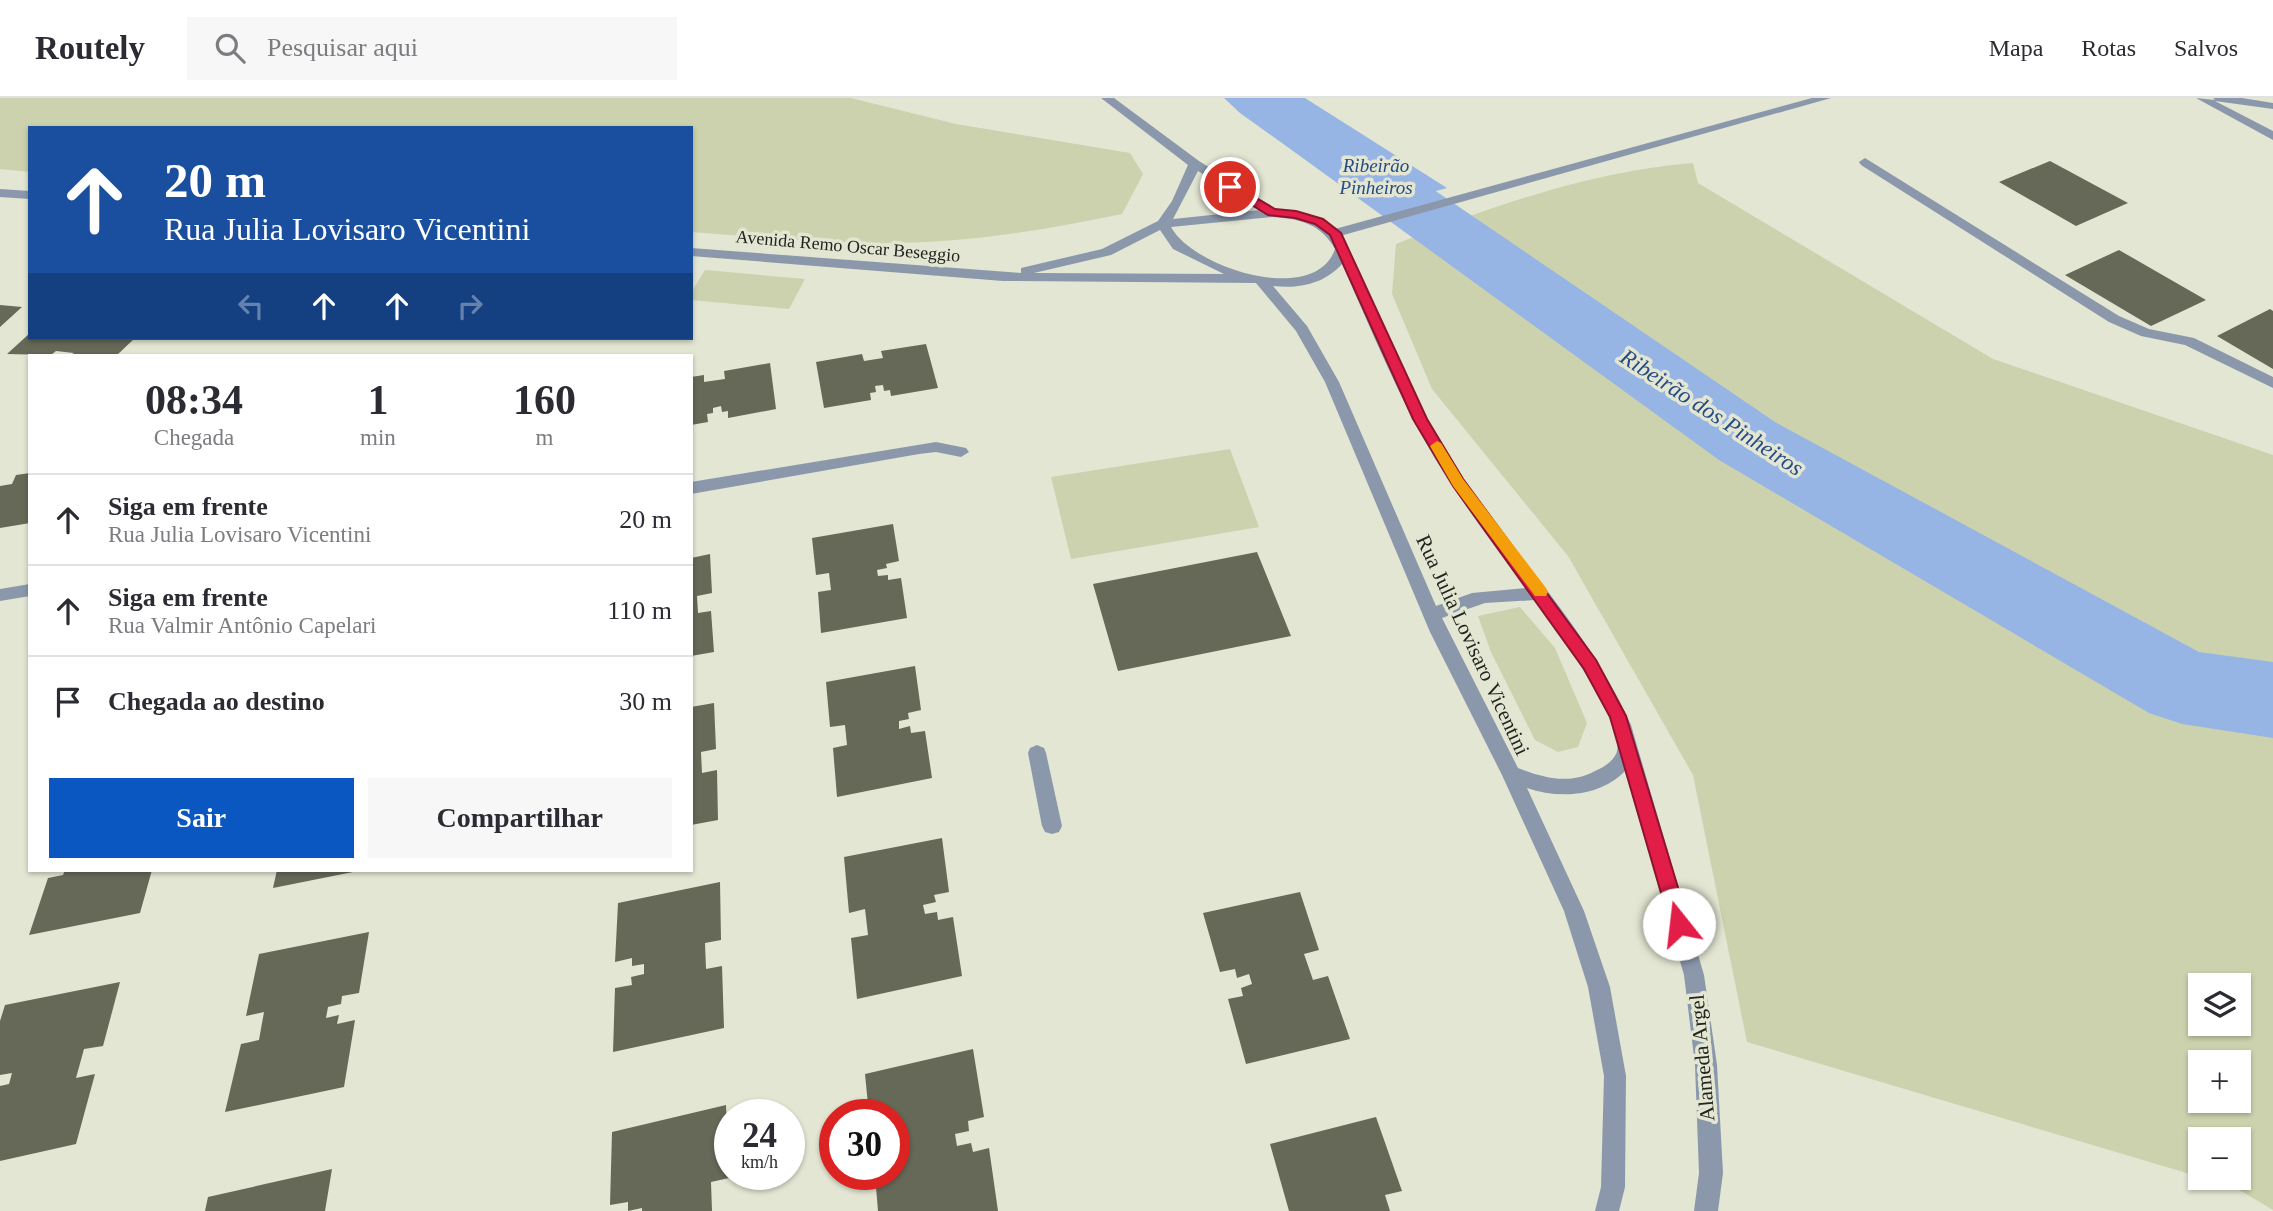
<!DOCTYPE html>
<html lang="pt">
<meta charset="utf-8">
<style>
body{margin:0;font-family:Georgia,serif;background:#f7f7f7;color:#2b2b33;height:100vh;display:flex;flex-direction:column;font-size:26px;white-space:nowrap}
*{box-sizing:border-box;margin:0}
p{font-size:23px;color:#7c7c81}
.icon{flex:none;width:38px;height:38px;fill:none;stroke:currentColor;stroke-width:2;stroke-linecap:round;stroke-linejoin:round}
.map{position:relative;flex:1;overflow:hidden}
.details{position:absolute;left:28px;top:256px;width:665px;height:518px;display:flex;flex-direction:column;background:#fff;border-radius:0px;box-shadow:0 2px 5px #0004}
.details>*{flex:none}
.top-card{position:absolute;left:28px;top:28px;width:665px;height:214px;border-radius:0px;box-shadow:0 2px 5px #0004;background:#1a4fa0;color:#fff;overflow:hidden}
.buttons{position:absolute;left:2188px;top:875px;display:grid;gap:14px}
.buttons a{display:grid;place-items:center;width:63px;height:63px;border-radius:0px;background:#fff;box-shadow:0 2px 5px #0004;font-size:35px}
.speed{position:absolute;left:714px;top:1001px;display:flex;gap:14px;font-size:35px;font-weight:700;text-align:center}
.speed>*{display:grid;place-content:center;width:91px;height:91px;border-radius:50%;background:#fff;box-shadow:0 2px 5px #0004;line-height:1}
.speed small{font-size:18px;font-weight:400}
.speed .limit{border:10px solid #d22;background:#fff;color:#111}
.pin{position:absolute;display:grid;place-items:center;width:60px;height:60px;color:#fff;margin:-30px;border:4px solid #fff;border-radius:50%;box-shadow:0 2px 7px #0007}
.me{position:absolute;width:77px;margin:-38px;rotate:344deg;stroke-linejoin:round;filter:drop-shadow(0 0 5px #0008)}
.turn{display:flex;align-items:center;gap:24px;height:147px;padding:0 21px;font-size:32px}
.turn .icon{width:91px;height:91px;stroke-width:2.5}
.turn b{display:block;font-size:49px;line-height:60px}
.lanes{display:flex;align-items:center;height:66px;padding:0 21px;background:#0003;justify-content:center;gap:35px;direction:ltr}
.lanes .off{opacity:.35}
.eta{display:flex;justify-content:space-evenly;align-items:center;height:119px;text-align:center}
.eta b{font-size:42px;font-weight:600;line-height:49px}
.cta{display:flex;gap:14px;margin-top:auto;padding:14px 21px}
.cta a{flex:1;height:80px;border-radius:0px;background:#0a57c1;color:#fff;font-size:28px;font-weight:600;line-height:80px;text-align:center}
.cta a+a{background:#f7f7f7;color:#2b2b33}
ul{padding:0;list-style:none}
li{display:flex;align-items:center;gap:21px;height:91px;padding:0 21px;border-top:2px solid #e1e1e2}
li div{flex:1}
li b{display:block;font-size:26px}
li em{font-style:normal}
header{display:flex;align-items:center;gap:42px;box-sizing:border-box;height:98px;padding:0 35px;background:#fff;border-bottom:2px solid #e1e1e2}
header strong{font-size:33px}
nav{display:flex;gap:38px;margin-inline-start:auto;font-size:24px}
.search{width:490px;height:63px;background:#f7f7f7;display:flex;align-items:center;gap:18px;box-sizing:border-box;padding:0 24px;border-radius:0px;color:#7c7c81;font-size:26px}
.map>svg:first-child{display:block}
</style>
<header>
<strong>Routely</strong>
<div class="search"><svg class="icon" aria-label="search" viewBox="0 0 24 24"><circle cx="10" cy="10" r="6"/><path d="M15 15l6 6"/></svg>Pesquisar aqui</div>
<nav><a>Mapa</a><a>Rotas</a><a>Salvos</a></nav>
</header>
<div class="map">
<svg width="2273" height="1113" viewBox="0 0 2273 1113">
<rect width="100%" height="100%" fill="#e2e6d2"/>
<path fill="#ccd2ad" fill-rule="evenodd" d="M0,0H851L956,26L1130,55L1143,76L1122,116C1063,128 1003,139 942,143C859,149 774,140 691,134V30H30V74L0,71Z
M1693,65L1698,85L1993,261L2273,357V1112L2236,1090L2202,1080H2238V1041H2200V1079L1747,944L1693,677L1568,458L1432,291L1392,196L1396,146C1490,109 1591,73 1693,65ZM2238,887V926H2200V887ZM2238,964V1003H2200V964Z
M705,172L805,181L789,211L691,202V195Z
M1230,351L1259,429L1071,461L1051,379Z
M1520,509L1555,550L1587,625L1578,649L1558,654L1535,642L1491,554L1478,518Z"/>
<path fill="#97b5e4" d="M1224,0H1305L1447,90L1374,110L1240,15Z"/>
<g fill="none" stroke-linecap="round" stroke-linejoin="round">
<path fill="#97b5e4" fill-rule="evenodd" d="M1229,0H1299L1775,324L2199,554L2273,564V640L2182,626L2149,615L1719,362L1238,13Z"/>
</g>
<path fill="#666958" d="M2050,63L2128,105L2076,128L1999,84Z
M2119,152L2206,202L2151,228L2065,177Z
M0,207L22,209L0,229Z
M2270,211L2273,213V271L2217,238Z
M30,235V240H135L117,257H71L74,255L56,253L51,257L7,256Z
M926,246L938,290L891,298L890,292L884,293L883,287L875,288L876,294L870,295L871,302L824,310L816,264L862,256L864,263L883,260L881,253Z
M770,265L776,311L728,320V313L722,314L721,308L713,310V315L707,316L708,324L691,327V279L704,277V284L725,281L724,273Z
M30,375V425L0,430V388L12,386L16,377Z
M893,426L899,463L886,466L887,470L877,472L878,478L888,477V482L901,480L907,520L821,535L818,494L831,492L829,475L816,477L812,440Z
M1257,454L1291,538L1118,573L1093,486Z
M710,456L712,495L697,498L698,515L711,513L714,554L691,558V460Z
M915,568L921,612L908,615L909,621L899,623V631L910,628L911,635L925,633L932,680L837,699L833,650L847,647L845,627L830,629L826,584Z
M714,605L716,651L701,654L702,675L717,672L718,722L691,727V609Z
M942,740L949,794L934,797L936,804L923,807L925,816L937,814L938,822L953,819L962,878L857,901L851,840L868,837L865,811L849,815L844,759Z
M65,772H152L140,815L29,837L48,780L63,777Z
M277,772H357L358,773L273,790Z
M720,784L721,842L705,845L706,871L722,868L724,930L613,954L615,890L632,887L631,879L644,876V866L632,868V860L615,864L618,805Z
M1300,794L1319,852L1304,856L1313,882L1328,878L1350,941L1246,966L1228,901L1243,898L1241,890L1252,886L1249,876L1237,880L1235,871L1220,874L1203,815Z
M369,834L359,895L342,898L341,906L328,909L326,920L339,917L337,926L355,922L344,989L225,1014L241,946L259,942L264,914L246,918L259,856Z
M120,884L103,948L84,951L76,980L95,976L76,1046L0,1063V988L9,986L12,975L0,977V923L5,907Z
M973,951L984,1019L968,1023L969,1033L955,1036L957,1048L971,1045L973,1054L989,1050L998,1113H878L875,1077L894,1076V1017H869L865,976Z
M726,1007L729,1080L711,1084L712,1113H642V1110L628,1113V1104L610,1107L612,1034Z
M1376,1019L1402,1093L1385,1097L1390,1113H1289L1270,1046Z
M332,1071L325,1113H205L208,1099Z"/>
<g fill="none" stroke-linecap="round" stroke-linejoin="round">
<path fill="#8b98ac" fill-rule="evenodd" d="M936,344L966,350L969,354L961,359L936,354L919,356L691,396V384Z
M30,486V498L0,503V491Z"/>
<path fill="#8b98ac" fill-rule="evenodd" d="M1101,0H1114L1199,63L1276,111L1309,116L1335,131L1812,0H1831L1340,138C1356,161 1366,189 1377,214C1399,262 1420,311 1448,356C1506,450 1586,526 1631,627L1704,877L1717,967L1723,1075L1718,1113H1694L1699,1075L1695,967L1684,877L1625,673C1600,699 1559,701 1527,690L1584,813L1610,889L1626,978L1625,1089L1619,1113H1595L1601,1089L1604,978L1588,889L1564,813L1502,677L1430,534L1325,284L1296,233L1256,185L1003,183L691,158V150L1021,175V170L1102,151L1158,123L1172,103L1188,67ZM1198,73L1260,112L1173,121ZM1273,119C1301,121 1321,126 1335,151C1315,209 1193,170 1171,129ZM1160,132L1173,151L1224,176L1034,175L1111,157ZM1342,166C1371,231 1398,298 1434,359C1462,405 1494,447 1526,490L1472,495L1436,508L1339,284L1307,228L1273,188C1299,191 1324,186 1342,166ZM1535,502C1553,527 1629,629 1616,656C1612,664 1603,670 1595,673C1570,687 1543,680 1518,670L1442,520L1485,505Z
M2196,0L2215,2L2213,0H2242L2273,5V11L2215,3L2273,33V42Z
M1865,60L2119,218L2149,231L2194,240L2273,279V290L2185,247L2141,238L2109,224L1861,67L1859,64Z
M0,91L30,93V101L0,99Z
M1037,647L1044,650L1046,655L1062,728L1059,734L1052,736L1045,734L1042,728L1028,655L1030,650Z"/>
</g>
<path fill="#e11d48" stroke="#92132f" stroke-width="2" d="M1226,87H1234L1275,111L1296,113L1323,121L1341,135L1427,321L1463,381L1596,562L1626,618L1689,826L1686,832L1679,834L1673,832L1670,826L1610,619L1584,571L1453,388L1413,321L1330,137L1315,126L1295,120L1268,117L1226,91Z"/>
<path fill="#f59e0b" d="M1437,343L1441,345L1463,381L1546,490L1548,494L1546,498H1535L1453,388L1430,348Z"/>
<g text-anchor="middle" stroke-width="7" stroke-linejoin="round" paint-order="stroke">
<g font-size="18" fill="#24251e" stroke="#e2e6d2">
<text transform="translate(848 148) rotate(5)" y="6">Avenida Remo Oscar Beseggio</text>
</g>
<g font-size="19" font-style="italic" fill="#264b85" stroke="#e2e6d2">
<text x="1376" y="74">Ribeirão<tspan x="1376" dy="22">Pinheiros</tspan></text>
</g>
<g font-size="21" fill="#24251e" stroke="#e2e6d2">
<text transform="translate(1473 547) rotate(65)" y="7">Rua Julia Lovisaro Vicentini</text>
<text transform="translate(1702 960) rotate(-95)" y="7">Alameda Argel</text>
</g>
<g font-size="23" font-style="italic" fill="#264b85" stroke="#e2e6d2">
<text transform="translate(1712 314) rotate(33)" y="8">Ribeirão dos Pinheiros</text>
</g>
</g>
</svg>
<div class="buttons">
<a><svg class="icon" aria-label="layers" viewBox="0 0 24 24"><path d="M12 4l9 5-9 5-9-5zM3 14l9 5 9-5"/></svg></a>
<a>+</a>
<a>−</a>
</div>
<div class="speed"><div>24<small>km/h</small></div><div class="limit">30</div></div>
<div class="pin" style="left:1230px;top:89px;background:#d93025"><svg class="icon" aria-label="arrive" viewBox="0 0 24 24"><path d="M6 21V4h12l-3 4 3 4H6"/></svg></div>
<svg class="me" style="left:1679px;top:826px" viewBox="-20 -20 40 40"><circle r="19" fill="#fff"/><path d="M0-13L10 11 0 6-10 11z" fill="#e11d48"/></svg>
<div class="top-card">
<div class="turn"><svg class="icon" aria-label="ahead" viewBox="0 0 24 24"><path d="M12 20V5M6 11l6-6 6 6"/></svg><div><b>20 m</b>Rua Julia Lovisaro Vicentini</div></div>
<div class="lanes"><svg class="icon off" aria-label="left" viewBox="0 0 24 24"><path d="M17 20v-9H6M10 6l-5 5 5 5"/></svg><svg class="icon" aria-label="ahead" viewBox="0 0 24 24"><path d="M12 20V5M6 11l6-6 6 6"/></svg><svg class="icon" aria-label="ahead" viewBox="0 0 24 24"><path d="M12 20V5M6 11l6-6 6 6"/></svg><svg class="icon off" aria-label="right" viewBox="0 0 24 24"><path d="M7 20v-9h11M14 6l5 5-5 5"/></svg></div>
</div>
<section class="details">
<div class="eta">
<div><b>08:34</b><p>Chegada</p></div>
<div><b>1</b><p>min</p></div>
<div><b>160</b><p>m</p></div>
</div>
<ul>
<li><svg class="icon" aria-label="ahead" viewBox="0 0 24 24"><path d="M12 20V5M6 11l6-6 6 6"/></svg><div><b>Siga em frente</b><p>Rua Julia Lovisaro Vicentini</p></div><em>20 m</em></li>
<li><svg class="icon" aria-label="ahead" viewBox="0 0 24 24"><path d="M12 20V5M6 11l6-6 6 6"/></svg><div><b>Siga em frente</b><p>Rua Valmir Antônio Capelari</p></div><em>110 m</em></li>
<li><svg class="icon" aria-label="arrive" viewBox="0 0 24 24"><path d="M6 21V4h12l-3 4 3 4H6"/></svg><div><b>Chegada ao destino</b></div><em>30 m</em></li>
</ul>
<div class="cta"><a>Sair</a><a>Compartilhar</a></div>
</section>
</div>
